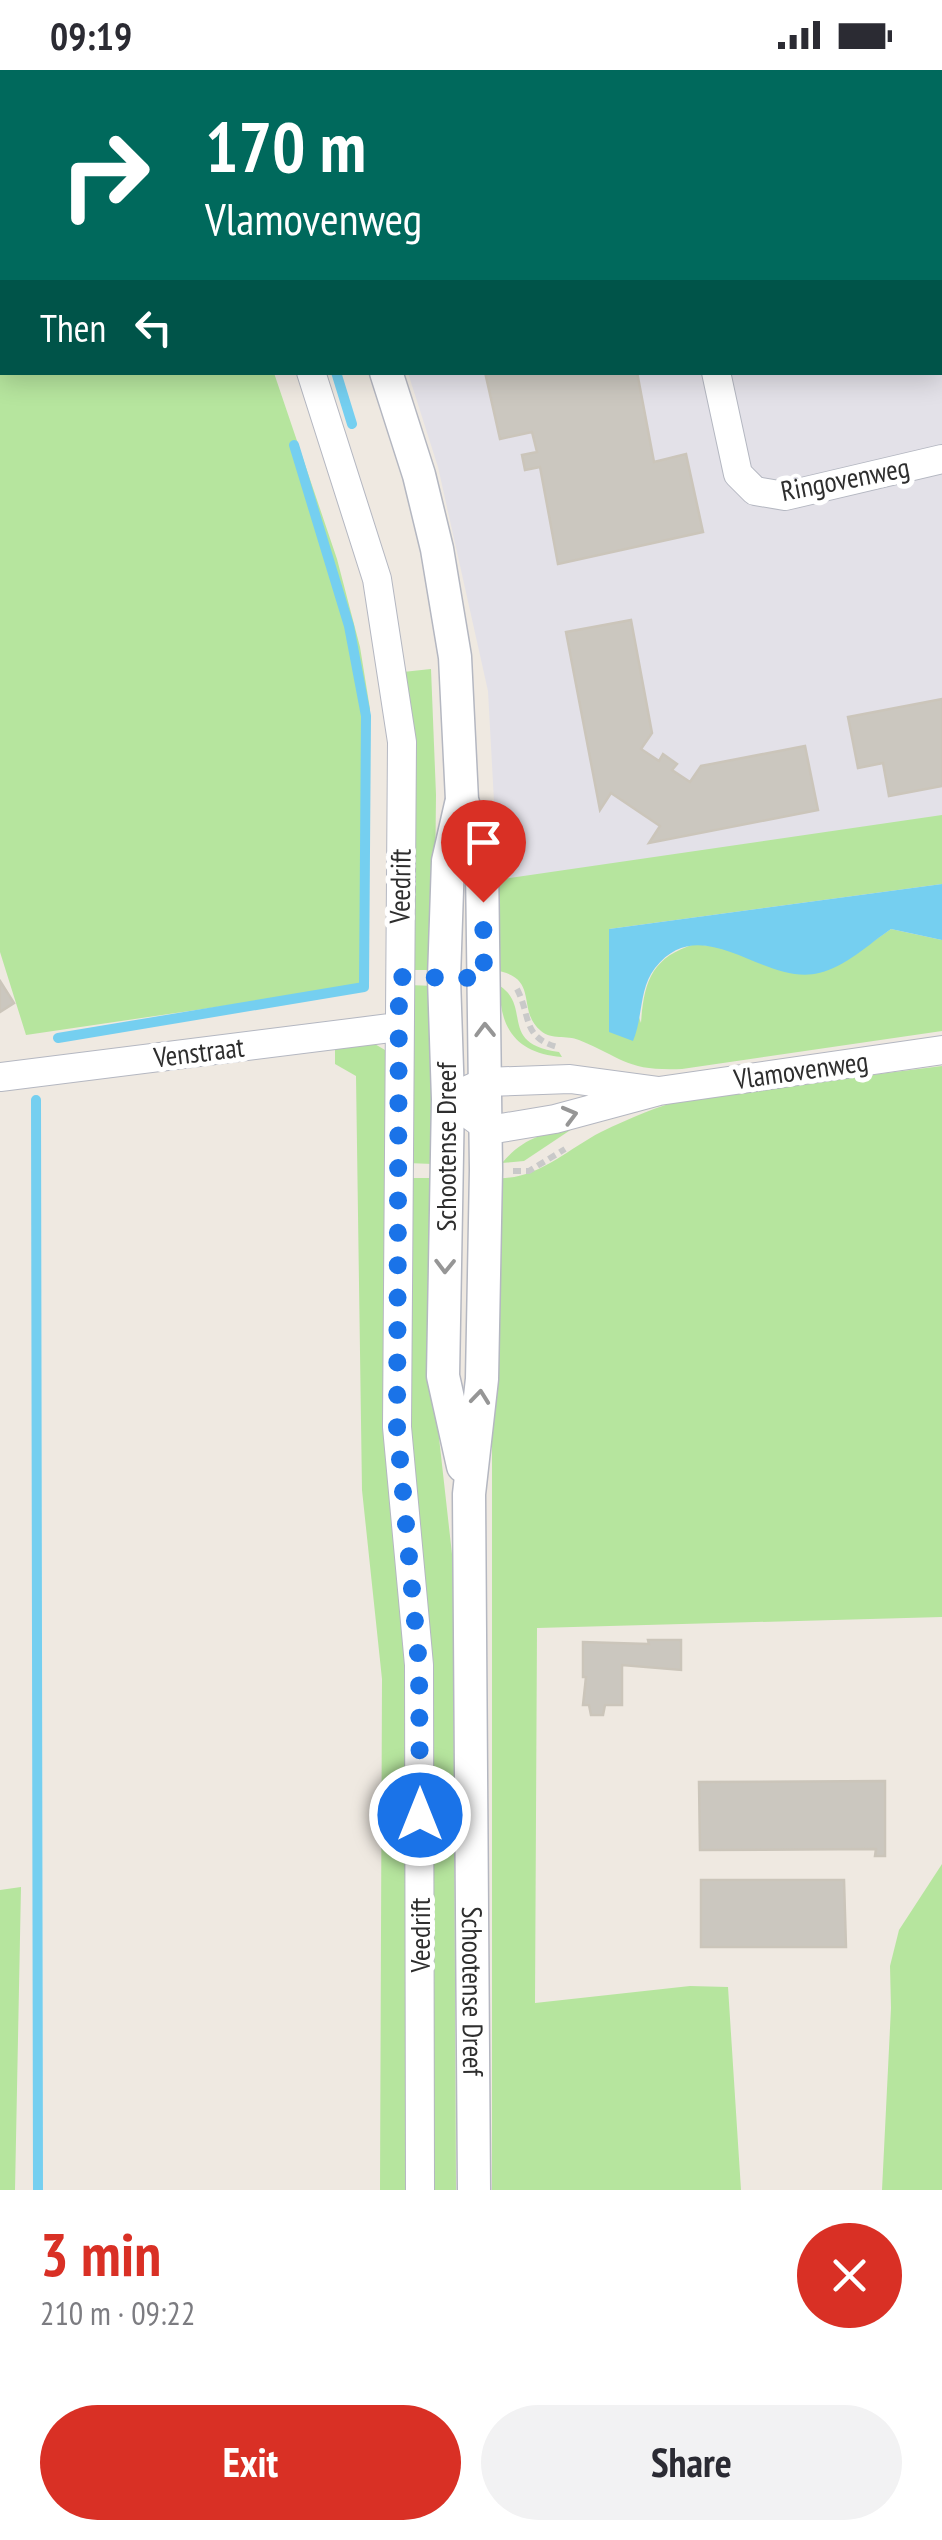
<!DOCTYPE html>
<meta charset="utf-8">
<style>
body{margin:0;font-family:"PT Sans Narrow",sans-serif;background:#f2f2f3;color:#2b2b33;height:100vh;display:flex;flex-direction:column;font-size:38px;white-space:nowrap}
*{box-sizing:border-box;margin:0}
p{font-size:32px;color:#7c7c81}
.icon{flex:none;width:55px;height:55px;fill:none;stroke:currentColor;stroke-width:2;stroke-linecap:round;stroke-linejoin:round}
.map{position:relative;height:2120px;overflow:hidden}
.side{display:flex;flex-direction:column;background:#fff;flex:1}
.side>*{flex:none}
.top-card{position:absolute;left:0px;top:0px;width:942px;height:305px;box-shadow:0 5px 25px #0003;background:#00695c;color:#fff;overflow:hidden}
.pin{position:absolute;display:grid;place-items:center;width:85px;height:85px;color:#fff;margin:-102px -42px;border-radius:50% 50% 50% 0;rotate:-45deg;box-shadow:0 0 10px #0007}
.pin .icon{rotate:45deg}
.me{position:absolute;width:110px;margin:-55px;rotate:0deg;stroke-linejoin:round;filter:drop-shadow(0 0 8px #0008)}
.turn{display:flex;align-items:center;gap:35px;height:210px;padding:0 40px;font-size:45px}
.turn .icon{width:130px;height:130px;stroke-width:2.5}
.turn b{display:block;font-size:70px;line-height:85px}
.then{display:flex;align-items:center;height:95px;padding:0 40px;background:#0003;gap:20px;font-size:38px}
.round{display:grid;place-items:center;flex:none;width:105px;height:105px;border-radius:52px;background:#f2f2f3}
.head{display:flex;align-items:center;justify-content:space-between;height:170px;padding:0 40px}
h1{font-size:60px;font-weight:600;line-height:75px;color:#d93025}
.primary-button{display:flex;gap:20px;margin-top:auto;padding:20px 40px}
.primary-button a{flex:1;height:115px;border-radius:60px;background:#d93025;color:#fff;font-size:40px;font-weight:600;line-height:115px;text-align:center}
.primary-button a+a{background:#f2f2f3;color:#2b2b33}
.status{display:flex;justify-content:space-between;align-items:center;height:70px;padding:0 50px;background:#fff;direction:ltr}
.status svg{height:28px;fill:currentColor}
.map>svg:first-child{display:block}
</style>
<div class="status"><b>09:19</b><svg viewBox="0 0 49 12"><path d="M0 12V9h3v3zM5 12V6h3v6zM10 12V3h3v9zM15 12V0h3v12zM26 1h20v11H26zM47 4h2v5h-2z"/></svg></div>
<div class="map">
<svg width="942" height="2120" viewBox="0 0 942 2120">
<rect width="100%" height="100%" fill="#efe9e1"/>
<path fill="#e3e1e8" d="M312,0H942V788L501,860L488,621L438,397L408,303L940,302V2Z"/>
<path fill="#b6e59e" d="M0,0H187V2H2V302L274,303L337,489L360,577L370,639L366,915L26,965L0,882Z
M431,599L436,725L434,900H409L403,602Z
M942,745V814L609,859L641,953C644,911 652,887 695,874L842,893L891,859L942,870V961L682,999C626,1001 625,989 579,970C567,965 551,970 541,961C515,940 542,906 492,900L490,811Z
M409,915L434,916L433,1094L407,1093Z
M500,916C532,937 498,974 559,982L562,987C517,983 499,959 500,916Z
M373,973L385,980L388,992L406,1531L407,2120H380L382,1609L362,1420L356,1006L335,994V976Z
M942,996V1547L537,1558L535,1933L690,1916L728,1917L741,2120H492V1166L495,1108C536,1111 566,1080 601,1062C630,1048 658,1036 689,1028Z
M575,1057L524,1091L502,1093C523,1068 544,1063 575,1057Z
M406,1108H432V1305L453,1493L456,2120H431L410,1417Z
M942,1794V2120H882L891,1938L890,1896L899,1860Z
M21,1817L15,2120H0V1820Z"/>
<path fill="#75cff0" d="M942,814V870L891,859C869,874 845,897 819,903C764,917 702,838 655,898C639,918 643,948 633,971L609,962V859Z"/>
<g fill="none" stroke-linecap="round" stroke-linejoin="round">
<path stroke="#75cff0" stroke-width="10" d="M240,0L241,2
M336,302L352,354
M58,968L364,917L366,646L349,556L294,375
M36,1030L38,2120"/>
</g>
<path fill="#cbc7bf" stroke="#cbc5ba" stroke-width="2.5" d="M483,0H588L589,2H470Z
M485,302H637L654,392L686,384L703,462L558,494L540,397L525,400L522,385L537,382L532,362L500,369Z
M631,550L652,663L641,679L659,691L663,684L677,694L672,700L690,712L701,696L805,676L818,740L649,773L660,756L611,723L600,740L566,562Z
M942,629V716L889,726L883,693L858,698L848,647Z
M0,911L14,933L0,942Z
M648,1570H681V1600L622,1595V1635H605L603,1645H591L589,1635H583L586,1607H583V1572L649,1574Z
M885,1711V1786H875L876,1779L700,1780L699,1712Z
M701,1810H844L846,1877H701Z"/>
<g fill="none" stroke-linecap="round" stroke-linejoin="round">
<defs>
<path id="minor" d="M214,0L215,2
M648,0L649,2
M910,0L911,2
M940,167L942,177
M311,302L377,509L402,672L397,1357L419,1595L420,2120
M716,302L738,404L755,421L785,426L942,389
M0,1007L398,957
M659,1021L570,1009L485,1012L448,1029L486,1057L501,1058L555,1049L659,1021L942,980"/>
<g id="tertiary">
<path d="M291,0V2"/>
<path id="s1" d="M386,302L419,405L437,479L455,587L462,730L482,794L486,1100L482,1309L469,1424L474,2120"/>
<path d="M461,734L448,791L444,908L448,1029L443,1306L463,1396"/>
</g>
</defs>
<use href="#minor" stroke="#b4b7c1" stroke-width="30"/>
<use href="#tertiary" stroke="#b4b7c1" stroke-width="35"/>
<path stroke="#c9c9c9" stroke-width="6" stroke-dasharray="8 5" stroke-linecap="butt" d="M517,919C531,946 522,967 557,977
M513,1101H529L565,1079"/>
<use href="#minor" stroke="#fff" stroke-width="28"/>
<use href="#tertiary" stroke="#fff" stroke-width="32"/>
</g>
<defs><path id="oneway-chevron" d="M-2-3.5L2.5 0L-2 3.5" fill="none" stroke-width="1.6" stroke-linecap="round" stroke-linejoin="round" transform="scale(2.5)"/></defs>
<g stroke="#969696">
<use href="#oneway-chevron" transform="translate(485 960) rotate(-91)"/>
<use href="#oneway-chevron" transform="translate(570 1045) rotate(-15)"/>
<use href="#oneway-chevron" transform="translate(445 1196) rotate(91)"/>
<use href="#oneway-chevron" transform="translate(480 1327) rotate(-84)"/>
</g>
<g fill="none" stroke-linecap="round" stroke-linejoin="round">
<path stroke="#1a73e8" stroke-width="18" stroke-dasharray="0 32.4" d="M420,1745L419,1595L397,1357L399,907L484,908L483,832"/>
</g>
<g text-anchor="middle" stroke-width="10" stroke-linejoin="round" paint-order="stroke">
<g font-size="28" fill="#2e2e2e" stroke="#fff">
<text transform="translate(845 409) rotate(-11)" y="10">Ringovenweg</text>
<text transform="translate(400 816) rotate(-89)" y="10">Veedrift</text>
<text transform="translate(199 982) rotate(-7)" y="10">Venstraat</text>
<text transform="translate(801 1000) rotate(-8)" y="10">Vlamovenweg</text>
<text transform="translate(446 1077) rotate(-90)" y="10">Schootense Dreef</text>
<text transform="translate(420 1865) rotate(-90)" y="10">Veedrift</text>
<text dy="10" stroke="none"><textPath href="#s1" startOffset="1632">Schootense Dreef</textPath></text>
</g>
</g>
</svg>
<div class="pin" style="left:483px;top:832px;background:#d93025"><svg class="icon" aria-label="arrive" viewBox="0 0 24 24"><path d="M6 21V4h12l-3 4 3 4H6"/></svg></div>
<svg class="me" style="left:420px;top:1745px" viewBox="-20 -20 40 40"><circle r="17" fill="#1a73e8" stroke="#fff" stroke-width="3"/><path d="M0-11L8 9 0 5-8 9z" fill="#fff"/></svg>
<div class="top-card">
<div class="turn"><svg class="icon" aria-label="right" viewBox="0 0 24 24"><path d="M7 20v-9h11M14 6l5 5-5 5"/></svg><div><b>170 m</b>Vlamovenweg</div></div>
<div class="then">Then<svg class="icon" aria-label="left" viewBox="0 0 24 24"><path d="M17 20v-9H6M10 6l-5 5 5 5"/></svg></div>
</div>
</div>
<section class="side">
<div class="head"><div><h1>3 min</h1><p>210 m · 09:22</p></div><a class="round" style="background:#d93025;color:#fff"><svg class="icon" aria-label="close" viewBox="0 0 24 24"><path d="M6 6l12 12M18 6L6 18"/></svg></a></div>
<div class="primary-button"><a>Exit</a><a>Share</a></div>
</section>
